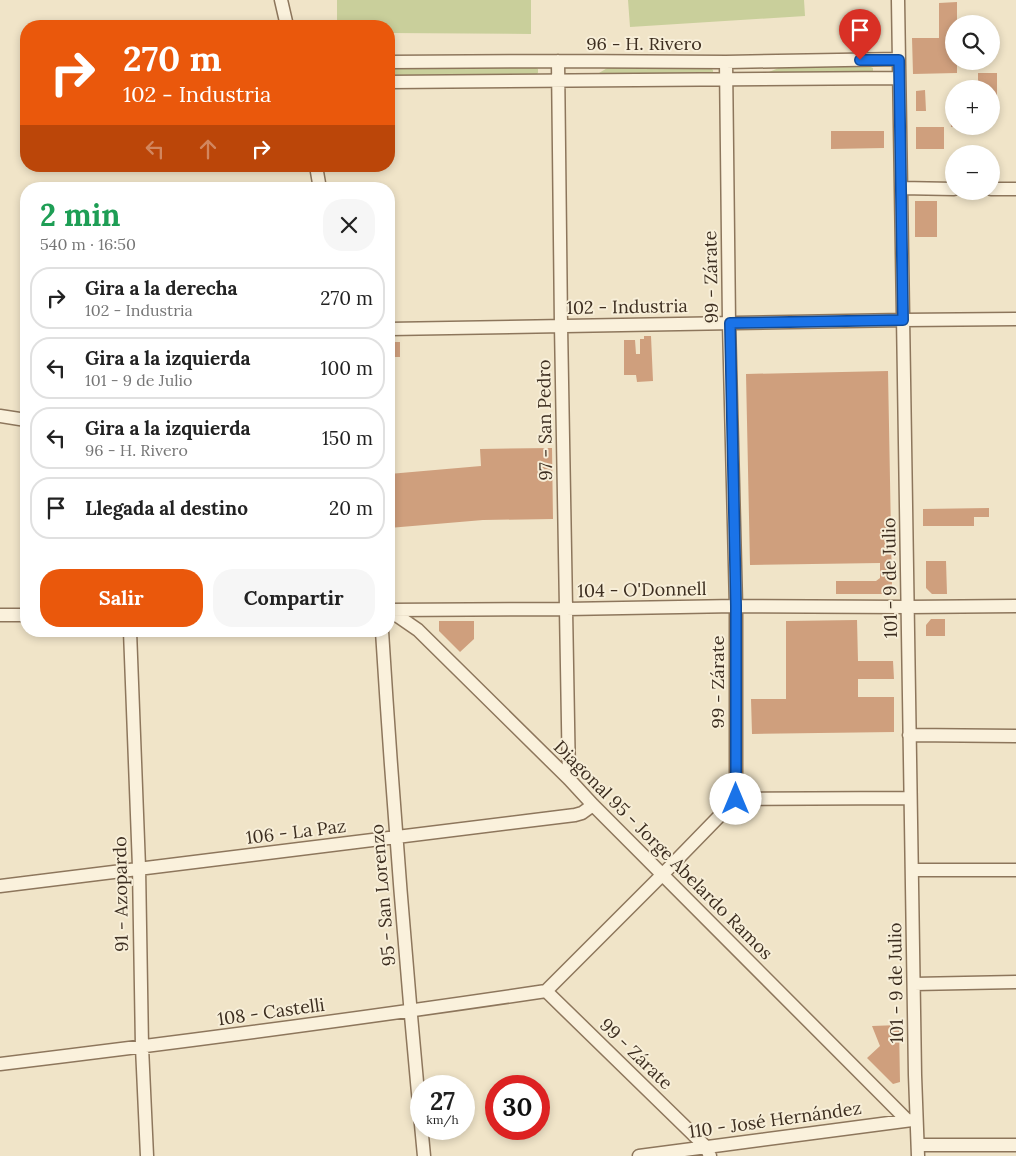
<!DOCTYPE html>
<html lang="es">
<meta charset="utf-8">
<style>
body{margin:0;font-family:Lora,serif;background:#f6f6f6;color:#222;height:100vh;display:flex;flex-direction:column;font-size:19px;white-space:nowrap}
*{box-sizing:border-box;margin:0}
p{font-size:16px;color:#767676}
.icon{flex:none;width:28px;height:28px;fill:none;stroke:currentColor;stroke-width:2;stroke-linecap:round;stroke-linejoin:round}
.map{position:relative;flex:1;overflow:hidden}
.side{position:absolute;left:20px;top:182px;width:375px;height:455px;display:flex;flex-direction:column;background:#fff;border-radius:20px;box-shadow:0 2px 8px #0003}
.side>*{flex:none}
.guide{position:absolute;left:20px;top:20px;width:375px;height:152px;border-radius:20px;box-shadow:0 2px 8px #0003;background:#ea580c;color:#fff;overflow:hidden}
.buttons{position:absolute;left:945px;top:15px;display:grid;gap:10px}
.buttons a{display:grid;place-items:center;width:55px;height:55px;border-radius:50%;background:#fff;box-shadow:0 2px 8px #0003;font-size:25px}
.speed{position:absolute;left:410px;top:1075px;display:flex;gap:10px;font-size:25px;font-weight:700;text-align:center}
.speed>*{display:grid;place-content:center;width:65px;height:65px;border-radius:50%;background:#fff;box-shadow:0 2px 8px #0003;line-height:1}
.speed small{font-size:12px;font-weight:400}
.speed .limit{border:8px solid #d22;background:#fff;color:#111}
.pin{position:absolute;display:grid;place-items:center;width:42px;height:42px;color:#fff;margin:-51px -21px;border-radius:50% 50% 50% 0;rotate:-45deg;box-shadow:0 0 5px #0007}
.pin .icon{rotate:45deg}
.me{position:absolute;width:55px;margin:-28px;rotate:0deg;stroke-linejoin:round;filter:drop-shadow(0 0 4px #0008)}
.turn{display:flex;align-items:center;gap:18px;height:105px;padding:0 20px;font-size:22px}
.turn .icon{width:65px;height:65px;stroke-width:2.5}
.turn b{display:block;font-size:35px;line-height:42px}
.lanes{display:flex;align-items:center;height:48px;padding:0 20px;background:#0003;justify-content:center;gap:25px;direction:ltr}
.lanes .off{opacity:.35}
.round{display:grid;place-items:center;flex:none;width:52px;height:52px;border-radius:20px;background:#f6f6f6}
.head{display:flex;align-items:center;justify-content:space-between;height:85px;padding:0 20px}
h1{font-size:30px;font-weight:700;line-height:38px;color:#1e9e55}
.action{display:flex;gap:10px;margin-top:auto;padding:10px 20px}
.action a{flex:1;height:58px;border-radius:20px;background:#ea580c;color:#fff;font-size:20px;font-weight:700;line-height:58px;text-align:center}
.action a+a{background:#f6f6f6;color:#222}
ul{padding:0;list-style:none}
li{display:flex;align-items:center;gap:15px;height:62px;margin:0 10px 8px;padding:0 10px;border:2px solid #e0e0e0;border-radius:20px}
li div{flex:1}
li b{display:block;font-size:19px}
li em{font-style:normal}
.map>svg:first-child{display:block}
</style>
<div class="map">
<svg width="1016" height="1156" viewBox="0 0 1016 1156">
<rect width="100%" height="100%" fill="#f0e4c8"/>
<path fill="#c9cf9b" d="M337,0H531V34L389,33V26H337Z
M628,0H804L805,16L630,27Z
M535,67L538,69V73L535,75H389V68Z
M609,67H710L713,70V72L710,74L577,75V73H599Z
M781,67H871L873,68V72L743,74L744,72H769Z"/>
<path fill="#cf9f7d" d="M957,2V24H954V61H957V73L913,74L912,38H939V3Z
M978,73H997V109H991V89H978Z
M925,90L926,111H916V91Z
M949,93H954V127H951Z
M916,127H944V149H916Z
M831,131H884V148L831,149Z
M915,201H937V237H915Z
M644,336H651L653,381L637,382L636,375H624V340H635L636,354H640V339H644Z
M389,342H400V357H389Z
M888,371L892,588L887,594H836V581H876L880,578V563L750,565L746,374Z
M552,448L553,519L483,520L389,528V474L481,466L480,449Z
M989,508V517H974V526H923V509Z
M926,561H946L947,594H932L926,588Z
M931,619H945V636H926V625Z
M857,620L858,661H893L894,679H858V697H894V732L752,734L751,699H786V621Z
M439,621H474V639L460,652L439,631Z
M899,1025L900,1082L893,1084L867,1058L880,1046L872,1026Z"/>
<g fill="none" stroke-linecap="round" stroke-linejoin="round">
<defs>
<path id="minor" d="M281,0L287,26
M898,0L915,1075L918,1156
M558,61L561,325L569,779
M389,62L558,61L726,62L899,59
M389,82L899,78
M316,166L320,189
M901,188L954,189
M991,189H1016
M389,329L903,320L1016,319
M0,416L26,420
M389,610L418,630L569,779L593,805L907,1120
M389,610L566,609L736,606L908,607L1016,606
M0,615H26
M130,631L139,867L142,1047L147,1156
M382,631C393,806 407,981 424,1156
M909,735L1016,736
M736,799L910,798
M912,870H1016
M0,886C191,861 383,839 575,815L582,813L593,805
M914,984L1016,982
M546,991L663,874L736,799V606L729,323L726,62
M546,991L706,1147L710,1156
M0,1064C182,1042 364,1018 546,991
M918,1145H1016
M639,1156L912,1120"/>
</defs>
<use href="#minor" stroke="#8d765c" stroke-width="15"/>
<use href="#minor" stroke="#faf1dc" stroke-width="12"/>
</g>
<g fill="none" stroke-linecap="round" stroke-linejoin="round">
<defs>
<path id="route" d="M736,799V606L730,323L903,320L899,60H860"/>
</defs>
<use href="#route" stroke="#114b97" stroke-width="12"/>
<use href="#route" stroke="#1a73e8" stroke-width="9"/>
</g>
<g text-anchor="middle" stroke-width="4" stroke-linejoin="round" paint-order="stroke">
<g font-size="18" fill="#3d2e20" stroke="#f7eed8">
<text x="644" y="50">96 - H. Rivero</text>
<text transform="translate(711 277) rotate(-91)" y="6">99 - Zárate</text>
<text transform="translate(627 307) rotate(-1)" y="6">102 - Industria</text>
<text transform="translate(545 420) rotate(-91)" y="6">97 - San Pedro</text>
<text transform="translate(890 578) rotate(-91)" y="6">101 - 9 de Julio</text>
<text transform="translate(642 590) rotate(-1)" y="6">104 - O'Donnell</text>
<text transform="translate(718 682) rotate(-90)" y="6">99 - Zárate</text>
<text transform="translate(296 832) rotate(-7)" y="6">106 - La Paz</text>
<text transform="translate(663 850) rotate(45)" y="6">Diagonal 95 - Jorge Abelardo Ramos</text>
<text transform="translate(121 894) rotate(-91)" y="6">91 - Azopardo</text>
<text transform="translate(383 895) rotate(-95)" y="6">95 - San Lorenzo</text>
<text transform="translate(896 983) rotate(-91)" y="6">101 - 9 de Julio</text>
<text transform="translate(271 1012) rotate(-8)" y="6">108 - Castelli</text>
<text transform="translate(636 1054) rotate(44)" y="6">99 - Zárate</text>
<text transform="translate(775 1120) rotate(-8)" y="6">110 - José Hernández</text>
</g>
</g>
</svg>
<div class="buttons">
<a><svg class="icon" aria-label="search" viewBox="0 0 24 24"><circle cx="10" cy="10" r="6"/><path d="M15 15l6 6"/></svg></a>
<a>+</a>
<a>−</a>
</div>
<div class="speed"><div>27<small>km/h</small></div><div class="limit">30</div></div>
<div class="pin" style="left:860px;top:60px;background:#d93025"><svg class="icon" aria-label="arrive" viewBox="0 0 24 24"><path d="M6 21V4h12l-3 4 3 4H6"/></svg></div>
<svg class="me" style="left:736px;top:799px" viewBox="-20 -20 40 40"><circle r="19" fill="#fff"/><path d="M0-13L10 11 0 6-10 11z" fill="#1a73e8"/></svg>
<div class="guide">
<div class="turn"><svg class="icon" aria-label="right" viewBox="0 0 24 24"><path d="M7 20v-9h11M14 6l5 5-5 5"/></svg><div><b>270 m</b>102 - Industria</div></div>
<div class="lanes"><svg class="icon off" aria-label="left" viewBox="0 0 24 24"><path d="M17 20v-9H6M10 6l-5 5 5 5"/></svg><svg class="icon off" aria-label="ahead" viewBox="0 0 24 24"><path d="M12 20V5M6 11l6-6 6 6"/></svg><svg class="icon" aria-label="right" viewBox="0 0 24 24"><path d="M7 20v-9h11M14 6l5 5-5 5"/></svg></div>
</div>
<section class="side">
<div class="head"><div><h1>2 min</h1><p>540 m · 16:50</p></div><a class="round"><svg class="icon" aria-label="close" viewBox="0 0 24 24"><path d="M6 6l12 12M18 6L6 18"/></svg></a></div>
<ul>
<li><svg class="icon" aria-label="right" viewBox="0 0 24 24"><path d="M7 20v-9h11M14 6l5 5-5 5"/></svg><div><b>Gira a la derecha</b><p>102 - Industria</p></div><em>270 m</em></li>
<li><svg class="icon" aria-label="left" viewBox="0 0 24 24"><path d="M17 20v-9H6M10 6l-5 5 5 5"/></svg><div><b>Gira a la izquierda</b><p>101 - 9 de Julio</p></div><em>100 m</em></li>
<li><svg class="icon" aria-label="left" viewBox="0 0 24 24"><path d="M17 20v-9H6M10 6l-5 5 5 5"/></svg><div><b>Gira a la izquierda</b><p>96 - H. Rivero</p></div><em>150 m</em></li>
<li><svg class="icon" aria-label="arrive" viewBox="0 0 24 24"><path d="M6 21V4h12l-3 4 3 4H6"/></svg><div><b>Llegada al destino</b></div><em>20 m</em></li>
</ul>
<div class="action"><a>Salir</a><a>Compartir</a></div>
</section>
</div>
